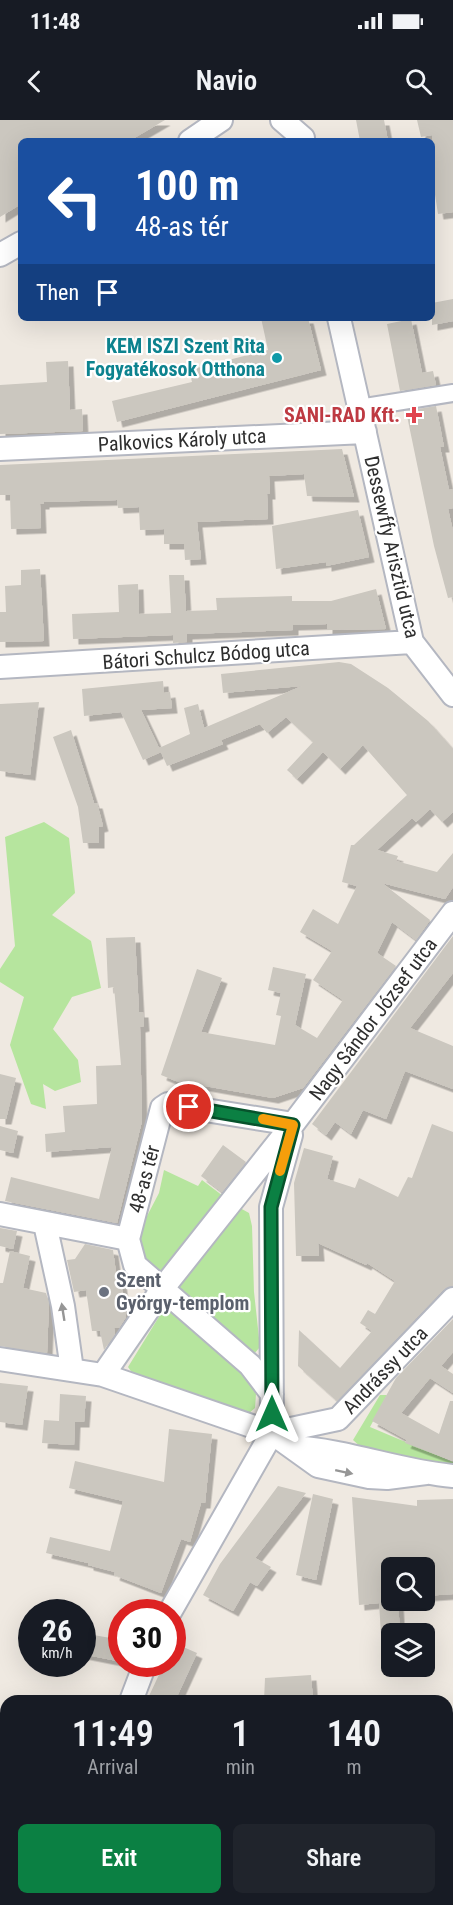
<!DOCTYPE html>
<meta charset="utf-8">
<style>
body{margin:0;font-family:"Roboto Condensed",sans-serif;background:#20242c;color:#f1f3f6;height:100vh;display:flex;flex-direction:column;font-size:22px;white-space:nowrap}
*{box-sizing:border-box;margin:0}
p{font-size:20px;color:#9ea1a6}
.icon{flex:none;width:33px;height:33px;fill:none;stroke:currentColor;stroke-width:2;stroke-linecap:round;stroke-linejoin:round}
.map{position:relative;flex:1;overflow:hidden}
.sheet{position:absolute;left:0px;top:1575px;width:453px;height:210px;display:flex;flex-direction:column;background:#171b24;border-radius:18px 18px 0 0;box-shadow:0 6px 24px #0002}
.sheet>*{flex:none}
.top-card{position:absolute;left:18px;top:18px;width:417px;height:183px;border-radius:9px;box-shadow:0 6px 24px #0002;background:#1a4fa0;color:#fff;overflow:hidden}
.tools{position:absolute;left:381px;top:1437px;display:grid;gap:12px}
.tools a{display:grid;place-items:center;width:54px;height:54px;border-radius:9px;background:#171b24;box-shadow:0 6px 24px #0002;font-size:30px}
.speed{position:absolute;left:18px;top:1479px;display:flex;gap:12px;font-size:30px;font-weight:700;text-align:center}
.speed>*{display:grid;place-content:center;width:78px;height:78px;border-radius:50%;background:#171b24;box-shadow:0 6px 24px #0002;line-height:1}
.speed small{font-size:15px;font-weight:400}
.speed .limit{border:9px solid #d22;background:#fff;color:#111}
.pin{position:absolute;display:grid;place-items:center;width:51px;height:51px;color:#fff;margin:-26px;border:3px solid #fff;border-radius:50%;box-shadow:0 2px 6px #0007}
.me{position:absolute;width:66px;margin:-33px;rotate:0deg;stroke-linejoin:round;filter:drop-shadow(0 0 4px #0008)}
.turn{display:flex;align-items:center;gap:21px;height:126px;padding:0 18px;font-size:27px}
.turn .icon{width:78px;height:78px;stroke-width:2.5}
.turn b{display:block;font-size:42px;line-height:51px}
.then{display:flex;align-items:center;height:57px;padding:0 18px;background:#0003;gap:12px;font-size:22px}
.eta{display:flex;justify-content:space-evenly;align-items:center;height:102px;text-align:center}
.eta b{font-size:36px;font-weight:600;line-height:42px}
.cta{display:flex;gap:12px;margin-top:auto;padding:12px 18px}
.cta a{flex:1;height:69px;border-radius:9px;background:#0b8043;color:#fff;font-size:24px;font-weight:600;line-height:69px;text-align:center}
.cta a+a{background:#20242c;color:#f1f3f6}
.status{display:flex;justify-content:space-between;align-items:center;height:42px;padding:0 30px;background:#171b24;direction:ltr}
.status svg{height:16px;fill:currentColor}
header{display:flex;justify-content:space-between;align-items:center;height:78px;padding:0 18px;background:#171b24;font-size:27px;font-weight:600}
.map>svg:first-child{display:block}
</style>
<div class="status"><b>11:48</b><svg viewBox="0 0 49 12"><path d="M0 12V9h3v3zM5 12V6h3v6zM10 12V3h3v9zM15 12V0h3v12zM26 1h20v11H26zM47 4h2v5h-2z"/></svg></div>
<header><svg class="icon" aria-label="back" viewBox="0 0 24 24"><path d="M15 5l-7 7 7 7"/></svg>Navio<svg class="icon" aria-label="search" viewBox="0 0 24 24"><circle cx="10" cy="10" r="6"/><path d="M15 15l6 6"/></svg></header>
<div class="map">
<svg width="453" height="1785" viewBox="0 0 453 1785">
<defs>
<filter id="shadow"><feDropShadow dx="5.5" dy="5.5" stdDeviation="0" flood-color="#0004"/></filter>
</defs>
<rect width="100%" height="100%" fill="#efe9e1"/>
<path fill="#b6e59e" d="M44,702L69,718L75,773L52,795L91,821L101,868L72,877L53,909L78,940L81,962L55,971L43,964L46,989L31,984L10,925L24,877L0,862V849L15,826L5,717Z
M164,1050L198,1066L202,1060L227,1079L161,1153L149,1149L135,1119L159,1073Z
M240,1088L249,1093L252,1106L254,1172L260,1227L254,1234L212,1204L179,1167L181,1158Z
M165,1187L245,1254L256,1274L255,1288L247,1295L133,1254L128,1247Z
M380,1275H387L370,1307L453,1342V1347L363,1329L353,1320Z
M115,1779H155L153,1785H114Z"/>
<path fill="#cbc7bf" filter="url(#shadow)" d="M0,0H165L129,21H21V84L0,97Z
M356,0H384L388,21H360Z
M417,0H453V92L438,94L434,68H432V15L421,17Z
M453,179V201L432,205V183Z
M261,198H308L321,250L117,302L112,281L192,262L189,250L268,230Z
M411,199L422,253L433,251L436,265L400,271L387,204Z
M68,241L70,290L82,289L83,311L0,314V265L47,262L46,242Z
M436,286L444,327H440L449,370L453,369V388L448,389L453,411V477L448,478L434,426L406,291Z
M342,329L354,377L307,376L304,354L269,356L270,374H267L268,399L197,402L201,439L185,440L184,424H164V409L140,410L139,387L118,388L117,380L44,382V384H40L41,408L11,409L10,375H0V345Z
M358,390L369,437L326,446V442L276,449L272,406Z
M40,449L44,521L0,522V492H6L5,466L21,465V450Z
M169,455H184L186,491L217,490L216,478L292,476V481H331L376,469L386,509L327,510V504L293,505V510L187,514V522L173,523V515L73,519L72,494L119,492L118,465L138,464L139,494L171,493Z
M339,542L351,544L388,568L428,601L453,629V692L442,702L430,689L416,702L412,698L377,730L398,736L396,741L437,752L453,733V767L445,779L382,763L430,800L416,820L392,802L377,833L396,846L303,968L273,978L176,961L161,955L197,849L222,858L201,912L275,925L281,896L276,895L281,873L268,870L273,847L306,854L295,905L317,918L343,880L313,860L332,831L300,812L313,789L338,804L357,766L342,762L351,725H354L407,675L363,625L340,649L323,632L297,659L287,650L313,622L286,597L267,613L260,604L221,620L223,624L167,646L161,632L143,640L121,592L84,596L82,569L163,561L164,573L170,572L172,588L141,590L159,628L190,614L184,588L198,584L204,608L302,566L223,573L221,554Z
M39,582L30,655L0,651V584Z
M71,610L94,683H97L103,706L99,707V723H83L78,687L53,617Z
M453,816V853L410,908L453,926V969L405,951L386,999L363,990L351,1014L335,1002L326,1015L312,1004Z
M135,817L139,892H143L144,906L140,907L142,1001L117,1103L5,1081L11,1057L99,1079L112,1027L46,1032L45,1014L65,1012L63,986L97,984L96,946L121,945L114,867L108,868L106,818Z
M0,954L16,958L6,999H0Z
M432,1004L453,1012V1166L443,1170L337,1281L298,1246L299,1210L340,1248L372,1211L360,1203L368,1190L375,1194L395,1161L367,1143L366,1145L318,1123L319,1136H296L294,1063L304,1028L333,1036L327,1059L355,1068L359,1058L398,1077L408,1057L412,1058Z
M0,1006L18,1011L13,1033L0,1030Z
M223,1025L246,1042L222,1072L201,1056Z
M0,1108L17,1111L13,1129L0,1126Z
M85,1124L113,1130L116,1153H120L126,1197L119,1208H114L115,1214L104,1230L100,1211H92L86,1170L74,1172L67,1140L75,1139Z
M10,1131L30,1136L23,1168L46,1173L49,1183L47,1233L0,1226V1163H3Z
M453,1199V1232L441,1246L453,1254V1273L430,1258L401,1293L439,1314L450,1281H453V1341L405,1323L407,1320L372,1301L396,1258Z
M0,1263L28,1266L22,1305L0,1302Z
M60,1274L86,1276L84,1302H75L74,1325L42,1323L44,1300L59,1301Z
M169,1309L212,1314L205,1383H201L190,1422L181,1419L161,1473L114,1455L115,1452L88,1445V1443L46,1433L50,1417L110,1431L123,1381L69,1368L75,1341L164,1362Z
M278,1366L306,1373L255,1438L271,1447L257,1466L250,1462L233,1491L203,1475L220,1444Z
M313,1374L333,1379L316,1460L296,1455Z
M352,1377L417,1386V1380L453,1379V1474L424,1476V1448H392V1480H398L400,1514H381L379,1483L359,1485Z
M82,1513L122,1520V1542L82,1534Z
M172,1522L197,1533L175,1581H160L149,1576L164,1544H172Z
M311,1555L313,1581H264L265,1558Z"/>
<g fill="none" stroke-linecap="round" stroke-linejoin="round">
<defs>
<path id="pedestrian" d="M359,288L453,273"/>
<path id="minor" d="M282,0L303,18
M190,21L221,0
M0,135L21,123
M339,198L412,522L453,575
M0,329L365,312
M0,547L412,522
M0,1094L128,1119
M45,1104L63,1186L72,1250
M0,1239L103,1255L272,1313L318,1346L369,1357L387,1358L426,1353
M103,1255L163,1168L293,1004L453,793
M272,1274L250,1245L135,1145L128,1119L162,988L168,984L293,1004
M272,1313L271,1087L291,1015
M272,1313L338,1299L453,1179
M292,1327C347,1330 398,1351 453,1356
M170,1492L272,1313
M131,1581L145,1544
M447,1655L453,1653
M0,1681L6,1682
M106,1785L107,1779"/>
</defs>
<use href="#pedestrian" stroke="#b4b7c1" stroke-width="20"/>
<use href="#minor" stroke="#b4b7c1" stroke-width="26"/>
<use href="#pedestrian" stroke="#fff" stroke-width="16"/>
<use href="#minor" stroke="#fff" stroke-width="22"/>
</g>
<defs><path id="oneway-solid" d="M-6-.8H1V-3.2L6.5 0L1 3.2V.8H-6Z" transform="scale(1.5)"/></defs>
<g fill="#969696">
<use href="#oneway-solid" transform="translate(63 1192) rotate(-99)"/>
<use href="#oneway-solid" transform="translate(344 1352) rotate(12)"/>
</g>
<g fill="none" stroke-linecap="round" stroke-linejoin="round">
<defs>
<path id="route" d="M189,987L293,1005L271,1087L272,1294"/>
</defs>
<use href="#route" stroke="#07532c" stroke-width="15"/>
<use href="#route" stroke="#0b8043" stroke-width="10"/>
<path stroke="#f59e0b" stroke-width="10" d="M263,999L293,1005L280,1051"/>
</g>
<circle fill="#0f9aa8" stroke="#fff" stroke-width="2" cx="277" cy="238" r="6"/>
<path fill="#e0444e" stroke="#fff" stroke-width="2" d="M411 286h6v6h6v6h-6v6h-6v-6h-6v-6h6z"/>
<circle fill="#6b7280" stroke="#fff" stroke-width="2" cx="104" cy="1172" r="6"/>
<g text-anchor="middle" stroke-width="4.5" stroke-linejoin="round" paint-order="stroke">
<g font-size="20" font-weight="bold" fill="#0d838f" stroke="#fff" text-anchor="end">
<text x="265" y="233">KEM ISZI Szent Rita<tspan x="265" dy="23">Fogyatékosok Otthona</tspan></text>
</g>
<g font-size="20" font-weight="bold" fill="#be3a42" stroke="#fff" text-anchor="end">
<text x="400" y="302">SANI-RAD Kft.</text>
</g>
<g font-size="20" fill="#2e2e2e" stroke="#fff">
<text transform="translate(182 320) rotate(-3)" y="7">Palkovics Károly utca</text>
<text transform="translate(392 427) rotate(77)" y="7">Dessewffy Arisztid utca</text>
<text transform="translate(206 535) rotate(-4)" y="7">Bátori Schulcz Bódog utca</text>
<text transform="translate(373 899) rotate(-53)" y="7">Nagy Sándor József utca</text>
<text transform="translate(144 1059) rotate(-75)" y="7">48-as tér</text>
<text transform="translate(385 1250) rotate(-46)" y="7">Andrássy utca</text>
</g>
<g font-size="20" font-weight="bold" fill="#5b616d" stroke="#fff" text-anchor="start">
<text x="116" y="1167">Szent<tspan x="116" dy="23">György-templom</tspan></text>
</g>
</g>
</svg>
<div class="tools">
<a><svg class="icon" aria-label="search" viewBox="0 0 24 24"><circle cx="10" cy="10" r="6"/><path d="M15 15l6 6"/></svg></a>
<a><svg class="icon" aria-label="layers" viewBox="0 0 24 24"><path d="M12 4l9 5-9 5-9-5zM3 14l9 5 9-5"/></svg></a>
</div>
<div class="speed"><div>26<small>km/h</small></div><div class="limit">30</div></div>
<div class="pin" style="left:189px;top:987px;background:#d93025"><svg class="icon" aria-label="arrive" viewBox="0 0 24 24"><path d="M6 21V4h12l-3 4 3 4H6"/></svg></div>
<svg class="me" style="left:272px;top:1294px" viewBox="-20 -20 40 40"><path d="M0-17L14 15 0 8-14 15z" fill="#0b8043" stroke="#fff" stroke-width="4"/></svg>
<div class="top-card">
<div class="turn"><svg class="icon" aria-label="left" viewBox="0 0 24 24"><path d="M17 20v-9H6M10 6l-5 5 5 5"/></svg><div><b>100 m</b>48-as tér</div></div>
<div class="then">Then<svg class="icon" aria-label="arrive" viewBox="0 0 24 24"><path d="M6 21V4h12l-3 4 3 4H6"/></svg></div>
</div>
<section class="sheet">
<div class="eta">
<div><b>11:49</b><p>Arrival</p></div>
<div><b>1</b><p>min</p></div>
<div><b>140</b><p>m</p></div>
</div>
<div class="cta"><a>Exit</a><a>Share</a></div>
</section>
</div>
